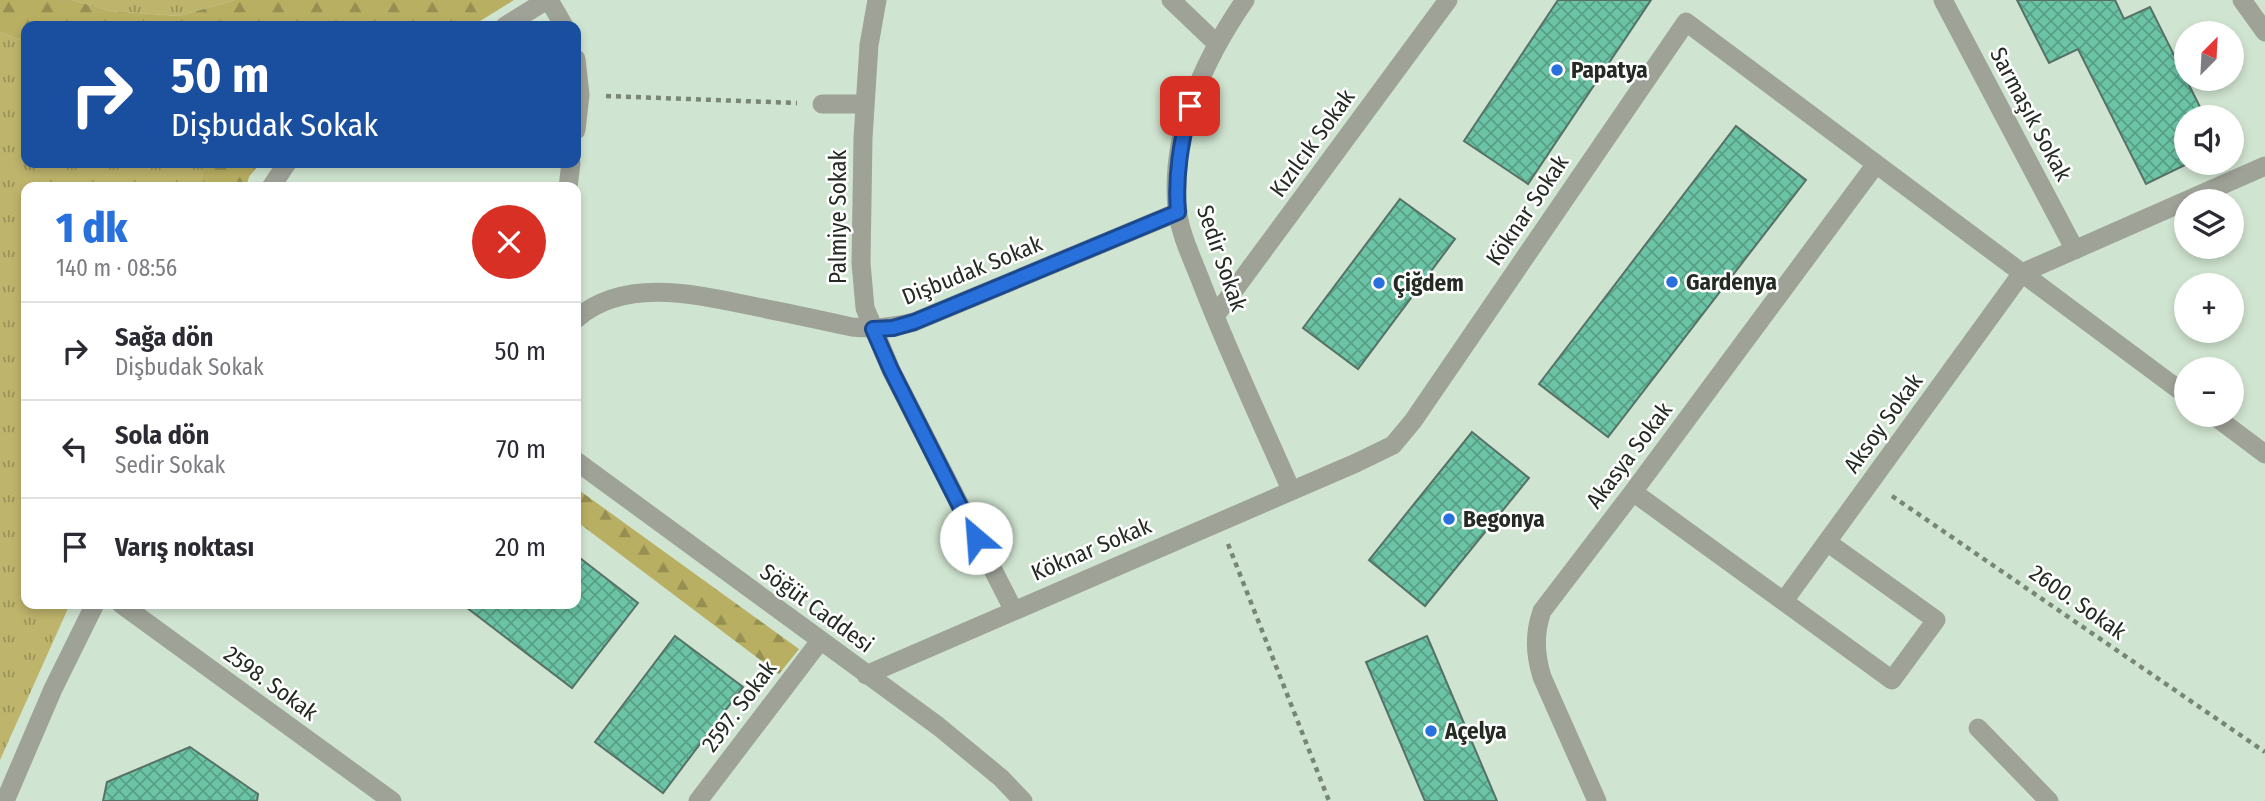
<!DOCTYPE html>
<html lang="tr">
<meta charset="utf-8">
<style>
body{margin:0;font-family:"Fira Sans Condensed",sans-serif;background:#f2f2f3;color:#2b2b33;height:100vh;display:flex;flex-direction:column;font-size:26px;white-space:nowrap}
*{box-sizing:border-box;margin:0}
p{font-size:23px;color:#7c7c81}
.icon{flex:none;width:38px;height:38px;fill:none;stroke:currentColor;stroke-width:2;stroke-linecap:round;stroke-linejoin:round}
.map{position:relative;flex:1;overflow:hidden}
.panel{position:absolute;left:21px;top:182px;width:560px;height:427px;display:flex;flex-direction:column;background:#fff;border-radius:14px;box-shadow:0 4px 10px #0003}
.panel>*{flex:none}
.banner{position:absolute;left:21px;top:21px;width:560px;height:147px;border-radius:14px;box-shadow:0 4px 10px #0003;background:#1a4fa0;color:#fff;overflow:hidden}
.needle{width:46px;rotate:24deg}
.controls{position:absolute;left:2174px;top:21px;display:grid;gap:14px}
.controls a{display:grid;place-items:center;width:70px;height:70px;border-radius:50%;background:#fff;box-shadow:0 4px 10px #0003;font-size:35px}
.pin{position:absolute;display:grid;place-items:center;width:60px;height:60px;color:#fff;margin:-30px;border-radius:14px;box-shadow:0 4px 10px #0006}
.me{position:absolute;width:77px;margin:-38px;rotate:333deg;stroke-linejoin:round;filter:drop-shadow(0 0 5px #0008)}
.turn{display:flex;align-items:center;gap:24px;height:147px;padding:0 35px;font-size:32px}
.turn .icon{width:91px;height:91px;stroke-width:2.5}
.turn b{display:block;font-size:49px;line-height:60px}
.round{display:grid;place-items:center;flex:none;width:74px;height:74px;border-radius:37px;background:#f2f2f3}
.headline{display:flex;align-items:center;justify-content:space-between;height:119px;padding:0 35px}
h1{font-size:42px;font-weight:800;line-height:52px;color:#2871dd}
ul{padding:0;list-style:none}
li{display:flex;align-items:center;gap:21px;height:98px;padding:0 35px;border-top:2px solid #e1e1e2}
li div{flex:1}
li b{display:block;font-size:26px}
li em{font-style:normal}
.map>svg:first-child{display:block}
</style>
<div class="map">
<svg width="2265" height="801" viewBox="0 0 2265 801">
<defs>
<pattern id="grass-tufts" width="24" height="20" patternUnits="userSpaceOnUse" patternTransform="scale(1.75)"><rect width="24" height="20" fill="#beb46c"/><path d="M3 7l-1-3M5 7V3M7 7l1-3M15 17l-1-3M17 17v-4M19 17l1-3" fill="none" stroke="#9a9358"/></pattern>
<pattern id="forest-firs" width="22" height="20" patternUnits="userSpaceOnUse" patternTransform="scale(1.75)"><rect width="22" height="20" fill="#b9af63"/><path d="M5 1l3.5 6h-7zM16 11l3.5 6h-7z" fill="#968f51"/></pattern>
<pattern id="building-cross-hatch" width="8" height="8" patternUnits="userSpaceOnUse" patternTransform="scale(1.75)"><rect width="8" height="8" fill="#6bc4a5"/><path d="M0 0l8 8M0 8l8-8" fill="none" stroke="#589f86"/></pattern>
</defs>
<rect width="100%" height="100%" fill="#d0e5d1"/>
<path fill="url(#grass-tufts)" d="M72,0H235L179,16L110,11Z
M0,32L26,42V163H203V187H26V604H70L0,760Z"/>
<path fill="url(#forest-firs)" d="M0,0H72L110,11L179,16L235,0H514L472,26H26V42L0,32Z
M203,163H260L249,177L246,187H203Z
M576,488L799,649L779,674L576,521Z"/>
<path fill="url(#building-cross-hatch)" stroke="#577167" stroke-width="2" d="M1558,0H1651L1528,184L1464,141Z
M2017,0H2115L2124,19L2150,7L2205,117H2186V163H2189L2146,184L2078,49L2049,63Z
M1736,126L1806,180L1608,437L1539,384Z
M1400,199L1455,239L1358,369L1303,328Z
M1472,432L1529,478L1425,606L1369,560Z
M576,555L638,603L572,688L462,604H576Z
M675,636L743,687L663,793L595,742Z
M1427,636L1497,801H1425L1366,662Z
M190,747L258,794L257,801H103L107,782Z"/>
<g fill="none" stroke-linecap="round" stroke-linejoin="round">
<path stroke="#788678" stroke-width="4.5" stroke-dasharray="5 5" stroke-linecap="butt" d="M606,96L797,103
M1892,496L2265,752
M1228,544L1329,801"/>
<path stroke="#9ea297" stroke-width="19" d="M549,0L564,26
M877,0L869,45L863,138L861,263L865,308L891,370L1013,609
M1171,0L1217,44
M1245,0C1203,61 1170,132 1177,208C1180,235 1193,260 1202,284C1229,354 1261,421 1291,490
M1943,0L2075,250
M2242,0L2265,32
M505,26L547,0
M576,59L580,95L576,130
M822,104H865
M271,187L287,163
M568,187L571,163
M1215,316L1448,0
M576,319C625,276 699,295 757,307C788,313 820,320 852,327C874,329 892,328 914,322L1178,212
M2213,415L2265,454
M576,461L938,726L1001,778L1023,801
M1633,492L1892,680L1936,620L1827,542
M1784,601L2022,273L2186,395
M121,604L392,801
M866,675L1356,463L1393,445L1413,421L1686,22L2022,273L2265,166
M1978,728L2049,801
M5,801L53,689L95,604
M698,801L820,641
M1597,801L1542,677C1535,654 1534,634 1542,611L1633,492L1876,164"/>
</g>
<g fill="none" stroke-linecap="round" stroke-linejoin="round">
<defs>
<path id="route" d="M976,538L891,370L873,329L893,328L914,322L1178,212C1175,175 1181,142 1190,106"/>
</defs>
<use href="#route" stroke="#1a4990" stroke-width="18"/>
<use href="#route" stroke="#2871dd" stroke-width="12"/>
</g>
<g fill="#2871dd" stroke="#fff" stroke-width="2.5">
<circle cx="1557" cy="70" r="7"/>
<circle cx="1672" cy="282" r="7"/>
<circle cx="1379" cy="283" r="7"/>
<circle cx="1449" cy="519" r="7"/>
<circle cx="1431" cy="731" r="7"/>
</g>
<g text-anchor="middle" stroke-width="5" stroke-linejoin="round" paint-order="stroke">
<g font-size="23" font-weight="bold" fill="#232b23" stroke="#fff" text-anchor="start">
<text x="1571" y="78">Papatya</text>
<text x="1686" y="290">Gardenya</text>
<text x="1393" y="291">Çiğdem</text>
<text x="1463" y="527">Begonya</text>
<text x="1445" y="739">Açelya</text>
</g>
<g font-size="23" fill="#232b23" stroke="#fff">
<text transform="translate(2031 114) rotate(62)" y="8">Sarmaşık Sokak</text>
<text transform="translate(1312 143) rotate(-54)" y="8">Kızılcık Sokak</text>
<text transform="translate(1527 210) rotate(-56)" y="8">Köknar Sokak</text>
<text transform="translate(838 217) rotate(-90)" y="8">Palmiye Sokak</text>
<text transform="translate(1222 258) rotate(71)" y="8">Sedir Sokak</text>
<text transform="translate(972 270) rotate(-22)" y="8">Dişbudak Sokak</text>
<text transform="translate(1883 423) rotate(-54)" y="8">Aksoy Sokak</text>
<text transform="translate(1629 455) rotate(-53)" y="8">Akasya Sokak</text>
<text transform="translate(1091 549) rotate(-23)" y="8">Köknar Sokak</text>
<text transform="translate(2078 602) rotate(35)" y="8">2600. Sokak</text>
<text transform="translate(817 608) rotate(36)" y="8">Söğüt Caddesi</text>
<text transform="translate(271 683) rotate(36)" y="8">2598. Sokak</text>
<text transform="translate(739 706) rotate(-53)" y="8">2597. Sokak</text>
</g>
</g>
</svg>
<div class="controls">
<a><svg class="needle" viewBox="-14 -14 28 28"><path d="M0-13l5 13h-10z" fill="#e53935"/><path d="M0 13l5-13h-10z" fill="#7c7c81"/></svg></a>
<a><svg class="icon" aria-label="sound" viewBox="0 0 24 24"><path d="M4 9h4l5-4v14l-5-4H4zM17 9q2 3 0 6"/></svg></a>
<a><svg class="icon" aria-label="layers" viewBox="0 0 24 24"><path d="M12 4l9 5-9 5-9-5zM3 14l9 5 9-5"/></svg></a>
<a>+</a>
<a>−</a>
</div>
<div class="pin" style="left:1190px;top:106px;background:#d93025"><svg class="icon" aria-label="arrive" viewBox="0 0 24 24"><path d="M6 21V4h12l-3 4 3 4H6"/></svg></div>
<svg class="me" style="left:976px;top:538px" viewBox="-20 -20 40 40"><circle r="19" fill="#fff"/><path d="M0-13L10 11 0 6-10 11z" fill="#2871dd"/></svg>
<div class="banner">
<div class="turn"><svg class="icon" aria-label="right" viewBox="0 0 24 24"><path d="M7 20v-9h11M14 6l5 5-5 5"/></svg><div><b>50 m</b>Dişbudak Sokak</div></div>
</div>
<section class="panel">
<div class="headline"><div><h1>1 dk</h1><p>140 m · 08:56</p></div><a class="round" style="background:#d93025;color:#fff"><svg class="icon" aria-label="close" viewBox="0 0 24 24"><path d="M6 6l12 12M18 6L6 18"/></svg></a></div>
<ul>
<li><svg class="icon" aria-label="right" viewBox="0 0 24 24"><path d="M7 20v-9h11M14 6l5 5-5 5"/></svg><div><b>Sağa dön</b><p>Dişbudak Sokak</p></div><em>50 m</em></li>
<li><svg class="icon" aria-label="left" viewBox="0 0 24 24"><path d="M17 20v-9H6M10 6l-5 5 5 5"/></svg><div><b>Sola dön</b><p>Sedir Sokak</p></div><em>70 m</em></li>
<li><svg class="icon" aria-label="arrive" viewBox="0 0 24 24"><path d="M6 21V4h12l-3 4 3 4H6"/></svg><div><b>Varış noktası</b></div><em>20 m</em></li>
</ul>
</section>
</div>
